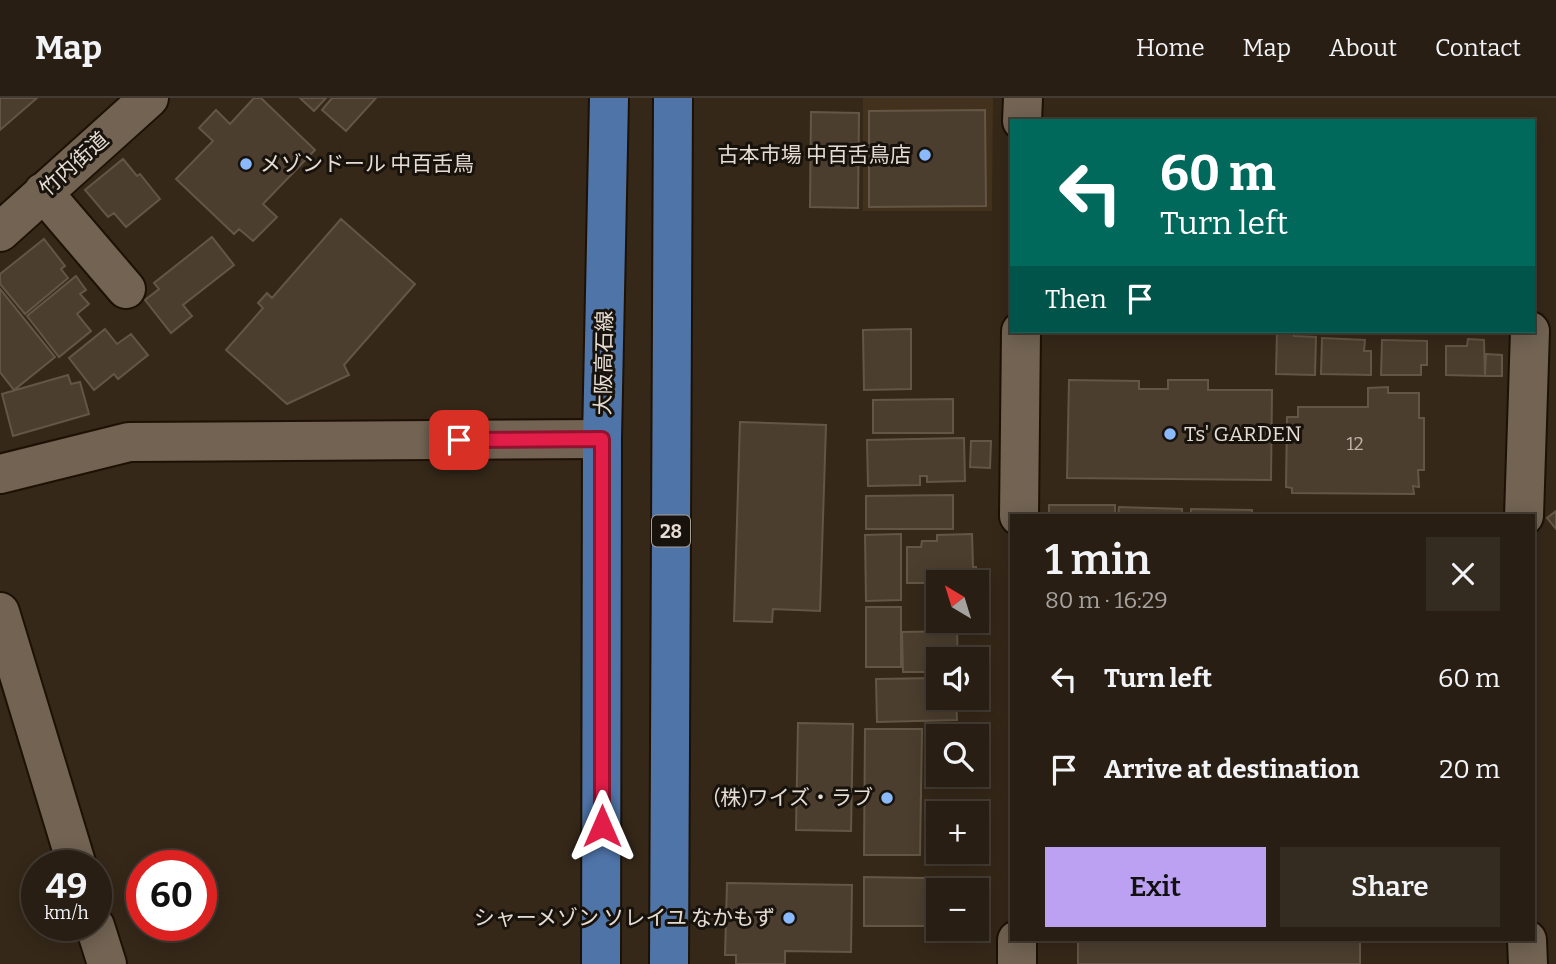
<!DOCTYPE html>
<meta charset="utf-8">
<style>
body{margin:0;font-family:Bitter,"Noto Sans JP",serif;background:#342b21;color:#f1f3f6;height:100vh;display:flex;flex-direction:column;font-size:26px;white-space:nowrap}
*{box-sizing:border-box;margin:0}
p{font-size:23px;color:#a5a2a0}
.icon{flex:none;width:38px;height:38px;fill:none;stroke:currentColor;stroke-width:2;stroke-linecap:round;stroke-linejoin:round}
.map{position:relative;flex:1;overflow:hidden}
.drawer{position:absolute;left:1010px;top:416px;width:525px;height:427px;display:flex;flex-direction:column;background:#281e13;border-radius:0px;box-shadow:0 4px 18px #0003,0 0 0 2px #443c33}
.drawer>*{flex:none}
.top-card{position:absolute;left:1010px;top:21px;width:525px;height:214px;border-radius:0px;box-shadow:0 4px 18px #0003,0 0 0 2px #443c33;background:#00695c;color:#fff;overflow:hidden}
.needle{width:46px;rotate:322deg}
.tools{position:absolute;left:926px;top:472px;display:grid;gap:14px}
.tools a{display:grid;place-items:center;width:63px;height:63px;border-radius:0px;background:#281e13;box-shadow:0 4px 18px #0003,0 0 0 2px #443c33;font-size:35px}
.speed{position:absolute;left:21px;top:752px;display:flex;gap:14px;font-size:35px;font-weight:700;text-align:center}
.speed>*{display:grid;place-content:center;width:91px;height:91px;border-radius:50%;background:#281e13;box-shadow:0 4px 18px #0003,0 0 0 2px #443c33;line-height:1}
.speed small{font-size:18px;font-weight:400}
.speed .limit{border:10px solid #d22;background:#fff;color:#111}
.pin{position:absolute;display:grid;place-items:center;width:60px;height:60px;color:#fff;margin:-30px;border-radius:14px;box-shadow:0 4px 10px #0006}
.me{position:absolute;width:77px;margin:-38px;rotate:0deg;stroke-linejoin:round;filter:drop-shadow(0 0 5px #0008)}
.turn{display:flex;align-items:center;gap:24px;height:147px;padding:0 35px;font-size:32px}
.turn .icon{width:91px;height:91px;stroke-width:2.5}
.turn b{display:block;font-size:49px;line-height:60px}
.then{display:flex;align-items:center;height:66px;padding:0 35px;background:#0003;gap:14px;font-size:26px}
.round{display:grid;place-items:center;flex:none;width:74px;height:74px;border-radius:0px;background:#342b21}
.summary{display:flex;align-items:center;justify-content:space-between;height:119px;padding:0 35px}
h1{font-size:42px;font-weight:600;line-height:52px}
.cta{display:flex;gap:14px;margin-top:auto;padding:14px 35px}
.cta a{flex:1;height:80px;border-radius:0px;background:#bca0f2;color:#111;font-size:28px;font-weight:600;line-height:80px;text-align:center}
.cta a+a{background:#342b21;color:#f1f3f6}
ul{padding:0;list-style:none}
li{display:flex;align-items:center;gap:21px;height:91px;padding:0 35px}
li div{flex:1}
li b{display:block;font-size:26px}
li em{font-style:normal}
header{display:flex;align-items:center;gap:42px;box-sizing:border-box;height:98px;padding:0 35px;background:#281e13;border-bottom:2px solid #443c33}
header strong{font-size:33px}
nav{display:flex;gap:38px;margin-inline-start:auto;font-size:24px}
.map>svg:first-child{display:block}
</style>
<header>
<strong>Map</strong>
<nav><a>Home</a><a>Map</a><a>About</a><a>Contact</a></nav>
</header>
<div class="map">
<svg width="1556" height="866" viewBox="0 0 1556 866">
<rect width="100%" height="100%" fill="#352819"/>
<path fill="#42311c" d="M863,0H993L992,113H863Z"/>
<path fill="#4b3e2f" stroke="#645645" stroke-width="2" d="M0,0H37L0,32Z
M254,0H261L315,52L263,106L277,119L253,143L239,131L234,136L176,81L213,43L199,30L216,12L230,26Z
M300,0H326L314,13Z
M332,0H376L346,33L322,12Z
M985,12L986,108L869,109V13Z
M811,14L859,15L858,110L810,109Z
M123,61L137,78L140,76L160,101L126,129L114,115L108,119L85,92Z
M341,121L415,186L344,267L349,277L287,306L226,252L263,210L258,205L267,195L272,200Z
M212,139L234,167L183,207L192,218L171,235L145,202L159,191L154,185Z
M44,141L65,168L61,171L68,180L25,216L0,186V176Z
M76,178L86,192L80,196L89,206L77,216L91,233L59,259L27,218Z
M0,191L55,259L14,292L0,274Z
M105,231L117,246L131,236L148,257L118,281L114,276L94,292L69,260Z
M911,231V291L864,292L863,232Z
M1277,233H1294V238L1316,239L1315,277L1276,276Z
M1322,240L1365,242L1364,253H1371V277L1321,276Z
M1468,241L1484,242L1485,278L1446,277V248H1467Z
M1382,242L1427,243V267H1421V277H1381Z
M1486,256L1502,257V278H1485Z
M68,277L71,286L80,284L89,316L13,338L2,296Z
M1069,282L1139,283V291H1168V282H1208V292H1272L1271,382L1067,380Z
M1388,289V295H1419V320H1424V372H1418L1419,389L1413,388L1414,396L1292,395V390L1286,389L1287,319H1298V309H1368V290Z
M953,301V335H873V302Z
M740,324L826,327L820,513L773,511L772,524L734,523Z
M964,340L965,383L927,384V378H920V387L868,388L867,342Z
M971,343H991L990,370L970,369Z
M953,397V431H866V398Z
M1049,407H1115V418H1049Z
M1119,409L1182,411V418H1118Z
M1191,411L1252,412V418H1191Z
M1556,413V431L1547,420Z
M1259,415L1329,416V418H1259Z
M1337,416L1404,418H1337Z
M901,436V502L866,503L865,437Z
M972,436L973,469H976L977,485H907V449H921L922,443H937V437Z
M866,509H901V569H866Z
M957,533L958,562H938V574H903L902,534Z
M938,580V600H956L957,622L877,624L876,581Z
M798,625L853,626L851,733L796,732Z
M865,631H922L920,757H864Z
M864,779L983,781V829H976V793H938V828H864Z
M727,785L852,787L851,854L785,853V866H736V857H725Z
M1078,842H1360V866H1078Z"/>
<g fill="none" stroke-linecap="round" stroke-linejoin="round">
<defs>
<path id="minor" d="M1022,23L1023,0
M43,94L126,191
M0,134L149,0
M0,376L129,344L602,341
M1019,418L1021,233
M1524,418L1530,233
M0,514L77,768
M95,828L107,866
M1527,842L1528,866
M1017,866V842"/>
<path id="major" d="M601,866L602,341L609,0
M669,866L673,0"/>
</defs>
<use href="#minor" stroke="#1c1104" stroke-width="42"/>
<use href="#major" stroke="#1c1104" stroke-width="42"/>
<use href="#minor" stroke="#726353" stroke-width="38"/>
<use href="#major" stroke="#4f74a8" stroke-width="38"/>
</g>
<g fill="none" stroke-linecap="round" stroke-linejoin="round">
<defs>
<path id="route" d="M459,342L602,341V728"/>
</defs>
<use href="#route" stroke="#92132f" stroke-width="18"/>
<use href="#route" stroke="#e11d48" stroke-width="12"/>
</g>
<g fill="#8abafc" stroke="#18120c" stroke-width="2.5">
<circle cx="925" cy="57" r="7"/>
<circle cx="246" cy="66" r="7"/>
<circle cx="1170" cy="336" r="7"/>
<circle cx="887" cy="700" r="7"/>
<circle cx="789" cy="820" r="7"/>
</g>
<g text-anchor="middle" stroke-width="6" stroke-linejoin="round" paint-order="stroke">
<g font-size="18" fill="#beb4aa">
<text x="1355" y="352">12</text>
</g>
<rect fill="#18120c" stroke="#a89f97" stroke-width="2" x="652" y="417.5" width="38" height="31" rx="5"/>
<g font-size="19" font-weight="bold" fill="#e5dcd3">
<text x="671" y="440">28</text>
</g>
<g font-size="21" fill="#e5dcd3" stroke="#18120c" text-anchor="end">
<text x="911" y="64">古本市場 中百舌鳥店</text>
<text x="260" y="73" text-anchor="start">メゾンドール 中百舌鳥</text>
<text x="1184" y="343" text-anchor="start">Ts' GARDEN</text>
<text x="873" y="707">(株)ワイズ・ラブ</text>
<text x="775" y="827">シャーメゾン ソレイユ なかもず</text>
</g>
<g font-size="21" fill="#e5dcd3" stroke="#18120c">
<text transform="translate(74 66) rotate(-42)" y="7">竹内街道</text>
<text transform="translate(604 265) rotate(-89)" y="7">大阪高石線</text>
</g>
</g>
</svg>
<div class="tools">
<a><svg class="needle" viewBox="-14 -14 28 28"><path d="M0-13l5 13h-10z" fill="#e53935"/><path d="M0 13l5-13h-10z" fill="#a5a2a0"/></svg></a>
<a><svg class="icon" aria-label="sound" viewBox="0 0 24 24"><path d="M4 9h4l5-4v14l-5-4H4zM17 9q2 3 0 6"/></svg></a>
<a><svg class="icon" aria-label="search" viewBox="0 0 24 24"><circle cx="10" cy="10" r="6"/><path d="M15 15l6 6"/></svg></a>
<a>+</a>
<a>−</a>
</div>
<div class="speed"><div>49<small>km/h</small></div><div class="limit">60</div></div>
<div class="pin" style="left:459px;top:342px;background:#d93025"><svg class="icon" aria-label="arrive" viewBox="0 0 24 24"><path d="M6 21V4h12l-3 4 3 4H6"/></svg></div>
<svg class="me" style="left:602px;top:728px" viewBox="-20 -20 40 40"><path d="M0-17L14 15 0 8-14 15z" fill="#e11d48" stroke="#fff" stroke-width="4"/></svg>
<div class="top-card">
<div class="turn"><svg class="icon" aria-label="left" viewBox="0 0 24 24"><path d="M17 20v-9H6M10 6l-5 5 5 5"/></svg><div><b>60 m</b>Turn left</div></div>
<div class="then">Then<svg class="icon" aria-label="arrive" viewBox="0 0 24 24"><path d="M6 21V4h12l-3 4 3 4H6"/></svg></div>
</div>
<section class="drawer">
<div class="summary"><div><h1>1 min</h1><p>80 m · 16:29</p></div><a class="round"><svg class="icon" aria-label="close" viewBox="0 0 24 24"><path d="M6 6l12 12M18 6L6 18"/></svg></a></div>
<ul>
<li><svg class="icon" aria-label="left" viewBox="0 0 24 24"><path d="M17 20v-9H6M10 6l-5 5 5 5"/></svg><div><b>Turn left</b></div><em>60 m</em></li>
<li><svg class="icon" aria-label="arrive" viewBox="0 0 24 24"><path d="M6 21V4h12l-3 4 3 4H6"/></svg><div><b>Arrive at destination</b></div><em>20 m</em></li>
</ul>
<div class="cta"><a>Exit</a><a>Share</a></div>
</section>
</div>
